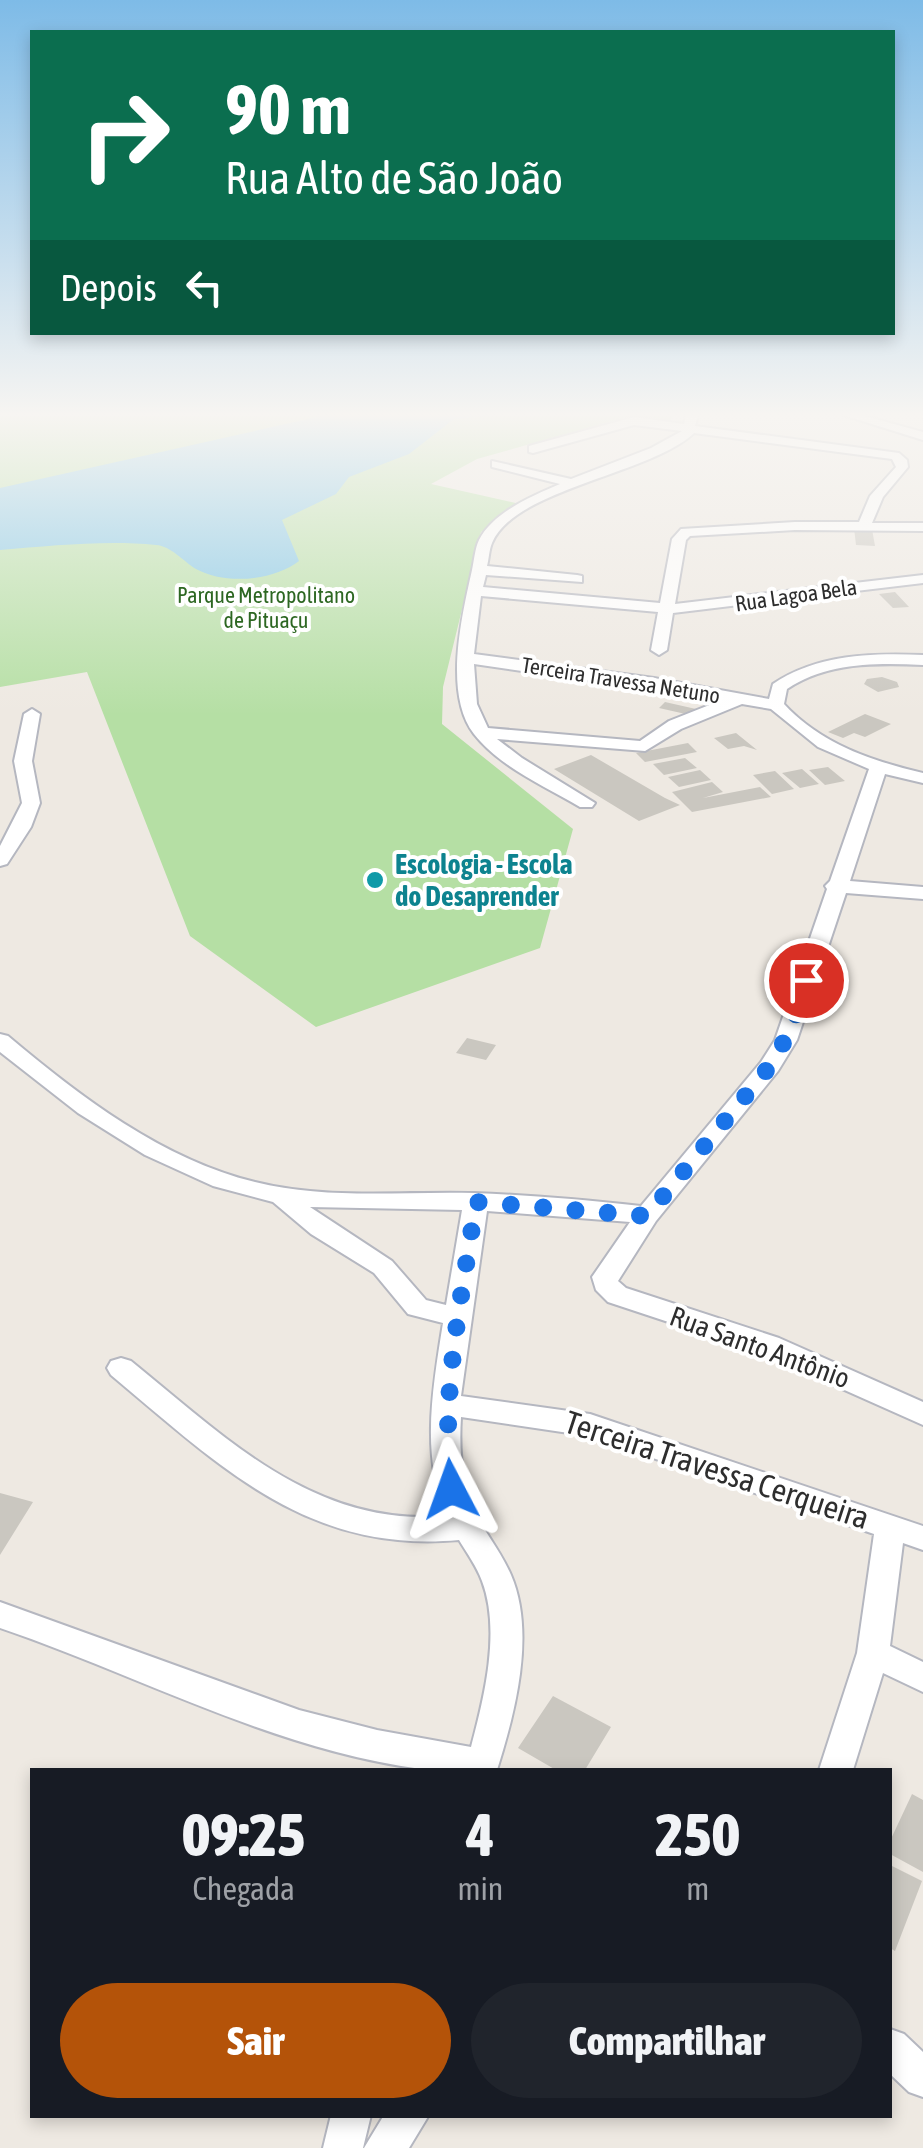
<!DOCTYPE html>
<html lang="pt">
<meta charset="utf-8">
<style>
body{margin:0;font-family:"Asap Condensed",sans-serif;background:#20242c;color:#f1f3f6;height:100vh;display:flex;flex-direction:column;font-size:38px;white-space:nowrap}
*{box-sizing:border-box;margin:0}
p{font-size:32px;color:#9ea1a6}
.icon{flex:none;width:55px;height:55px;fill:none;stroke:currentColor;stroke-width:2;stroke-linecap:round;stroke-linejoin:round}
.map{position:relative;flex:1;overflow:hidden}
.side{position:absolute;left:30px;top:1768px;width:862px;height:350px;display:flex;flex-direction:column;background:#171b24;border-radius:0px;box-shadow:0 5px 15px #0003}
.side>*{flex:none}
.banner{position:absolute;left:30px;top:30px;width:865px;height:305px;border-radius:0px;box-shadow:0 5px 15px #0003;background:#0b6e4f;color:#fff;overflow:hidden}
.pin{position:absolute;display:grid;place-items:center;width:85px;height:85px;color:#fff;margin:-42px;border:5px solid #fff;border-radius:50%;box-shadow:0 2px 10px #0007}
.me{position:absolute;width:110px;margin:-55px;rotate:356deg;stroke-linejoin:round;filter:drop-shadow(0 0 8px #0008)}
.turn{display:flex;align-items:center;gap:35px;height:210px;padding:0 30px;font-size:45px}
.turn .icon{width:130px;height:130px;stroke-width:2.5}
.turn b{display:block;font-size:70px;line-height:85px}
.then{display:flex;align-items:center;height:95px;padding:0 30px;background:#0003;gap:20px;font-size:38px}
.eta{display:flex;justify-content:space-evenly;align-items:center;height:170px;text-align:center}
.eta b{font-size:60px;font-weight:800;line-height:70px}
.cta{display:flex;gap:20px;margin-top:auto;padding:20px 30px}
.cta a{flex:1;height:115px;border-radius:60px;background:#b45309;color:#fff;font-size:40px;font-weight:800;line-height:115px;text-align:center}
.cta a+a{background:#20242c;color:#f1f3f6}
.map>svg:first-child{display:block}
</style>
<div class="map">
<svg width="923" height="2148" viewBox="0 0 923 2148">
<rect width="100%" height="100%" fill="#eee9e2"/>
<path fill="#b5dfa4" d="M0,415H675L666,425L612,421L477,459L431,484L520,504L481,532L443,687L442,724L573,829L540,948L316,1027L190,936L87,672L0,687Z"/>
<path fill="#7fc6e6" d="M326,415H497L454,419L409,454L349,477L336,494L282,520L299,561C273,581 225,585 196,569C183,561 171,546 156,545C104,540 52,546 0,550V488Z"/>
<path fill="#cac7c0" d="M854,528L872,529L875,546L856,545Z
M895,592L909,607L893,608L879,594Z
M882,677L897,682L899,687L878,692L864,684L867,679Z
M665,702L696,709L690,715L659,708Z
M865,714L891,724L865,737L854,733L843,738L828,732Z
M736,733L757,750L744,746L728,749L714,738Z
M688,743L697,752L645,762L636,753Z
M591,755L665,798L680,805L639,821L554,769Z
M685,758L697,768L664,775L653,764Z
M828,767L845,781L825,785L809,770Z
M802,769L819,784L800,788L782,773Z
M700,770L711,780L679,787L668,777Z
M775,771L794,789L772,794L753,775Z
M712,782L723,792L703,798L760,787L771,797L692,812L672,792Z
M467,1038L496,1045L486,1060L456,1053Z
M0,1493L33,1502L0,1555Z
M553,1696L611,1727L585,1770H556L518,1748Z
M912,1794L923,1800V1872L890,1854V1841Z
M890,1865L922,1881L895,1951L890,1948Z"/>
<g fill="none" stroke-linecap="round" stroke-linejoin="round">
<defs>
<path id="street" d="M686,415H698L695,426L899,453L907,460L908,467L883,497L872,523H923V531L795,530L690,536L686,540L675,604L923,575V583L673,613L667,650L659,655L651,650L658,612L481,596L474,654L654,678L769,699L773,684C818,654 871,653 923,655V665C876,663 828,662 787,689L784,704C821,744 872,761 923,773V783L885,774L850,881L923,887V899L846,893L797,1040L778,1071L656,1221L618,1281L626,1288L779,1338L923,1402V1425L759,1352L608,1302L596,1290L592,1277L630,1222L487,1211L461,1396L590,1414L923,1526V1550L903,1543L890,1646L923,1662V1692L883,1673L853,1770H819L857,1653L874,1534L589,1436L461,1417C459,1450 461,1485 476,1515C487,1535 502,1554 511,1575C536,1633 515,1713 497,1770C472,1770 445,1773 421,1769C274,1750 139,1675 0,1628V1602L299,1710L377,1730L471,1747C484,1698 501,1631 482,1581C477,1567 467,1553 459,1540C307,1554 220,1466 111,1375L107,1368L111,1361L121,1358L131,1361C226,1438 315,1528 447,1516C420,1457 433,1385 443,1323L408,1314L374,1273L311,1234L273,1202L213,1186L145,1155L78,1113L0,1052V1034L8,1036C79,1096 163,1160 255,1182C326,1200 402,1191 474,1193C530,1195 586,1200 641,1206L761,1062L775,1040L827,889L825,886L830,881L869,769L818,747L771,709L742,704L681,729L645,751L497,739L522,758L595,803L592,807H580C543,785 500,767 474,734C443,694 462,615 472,570C474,561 475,548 479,540C493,512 534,495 560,484L492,467V461L571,479L651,448L682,431L634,425L533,453L529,452V446L634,417L684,424ZM694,433L892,459L896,467L870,496L859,522H795L681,529L672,539L660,603L483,587L486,575L582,582V576L577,575L487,566C489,559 489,550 492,543C514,489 651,474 694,433ZM474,664L722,700L669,721L640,741L488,728L477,704ZM310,1207L462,1210L446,1305L426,1300L392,1261Z
M843,415H861L923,432V440Z
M32,709L40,714L32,761L40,803L31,827L7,864L0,866V846L22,803L14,761L24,714Z
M890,2029L904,2034L923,2052V2097L909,2092L890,2074Z
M331,2115H371L363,2148H323Z
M384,2115H429L409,2148H364Z"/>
</defs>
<use href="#street" stroke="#b5b7c0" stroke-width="4"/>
<use href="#street" fill="#fff" fill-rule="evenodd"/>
</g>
<linearGradient id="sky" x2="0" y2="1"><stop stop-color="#7ebbe7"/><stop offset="0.58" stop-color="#f7f5f2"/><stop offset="1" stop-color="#f7f5f2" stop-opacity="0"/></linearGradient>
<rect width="923" height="715" fill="url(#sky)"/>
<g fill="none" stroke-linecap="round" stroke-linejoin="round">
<path stroke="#1a73e8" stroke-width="18" stroke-dasharray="0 32.4" d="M451,1489C440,1394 462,1296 476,1202L647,1216L770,1066L793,1026L806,980"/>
</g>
<circle fill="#0f9aa8" stroke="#fff" stroke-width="4" cx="375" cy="880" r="10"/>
<g text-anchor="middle" stroke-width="8" stroke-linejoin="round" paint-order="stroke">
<g font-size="22" fill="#2d6722" stroke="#fff">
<text x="266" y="603">Parque Metropolitano<tspan x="266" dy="25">de Pituaçu</tspan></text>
</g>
<g font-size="22" fill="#2e2e2e" stroke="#fff">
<text transform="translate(796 595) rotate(-8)" y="8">Rua Lagoa Bela</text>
<text transform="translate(621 680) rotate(9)" y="8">Terceira Travessa Netuno</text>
</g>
<g font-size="28" font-weight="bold" fill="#0d838f" stroke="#fff" text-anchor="start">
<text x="395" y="874">Escologia - Escola<tspan x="395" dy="32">do Desaprender</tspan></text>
</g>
<g font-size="28" fill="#2e2e2e" stroke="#fff">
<text transform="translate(760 1347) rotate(20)" y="10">Rua Santo Antônio</text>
</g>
<g font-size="32" fill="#2e2e2e" stroke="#fff">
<text transform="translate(717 1470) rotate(18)" y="11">Terceira Travessa Cerqueira</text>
</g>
</g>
</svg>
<div class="pin" style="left:806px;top:980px;background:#d93025"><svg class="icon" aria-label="arrive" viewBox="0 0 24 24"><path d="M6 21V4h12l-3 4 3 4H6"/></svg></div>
<svg class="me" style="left:451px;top:1489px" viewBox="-20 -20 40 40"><path d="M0-17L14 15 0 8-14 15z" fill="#1a73e8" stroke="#fff" stroke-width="4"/></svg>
<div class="banner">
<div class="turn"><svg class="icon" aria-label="right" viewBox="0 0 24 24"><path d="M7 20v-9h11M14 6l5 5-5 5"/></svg><div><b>90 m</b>Rua Alto de São João</div></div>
<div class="then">Depois<svg class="icon" aria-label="left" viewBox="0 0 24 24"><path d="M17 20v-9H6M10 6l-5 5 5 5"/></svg></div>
</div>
<section class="side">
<div class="eta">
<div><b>09:25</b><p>Chegada</p></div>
<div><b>4</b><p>min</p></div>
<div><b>250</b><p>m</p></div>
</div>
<div class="cta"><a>Sair</a><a>Compartilhar</a></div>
</section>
</div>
